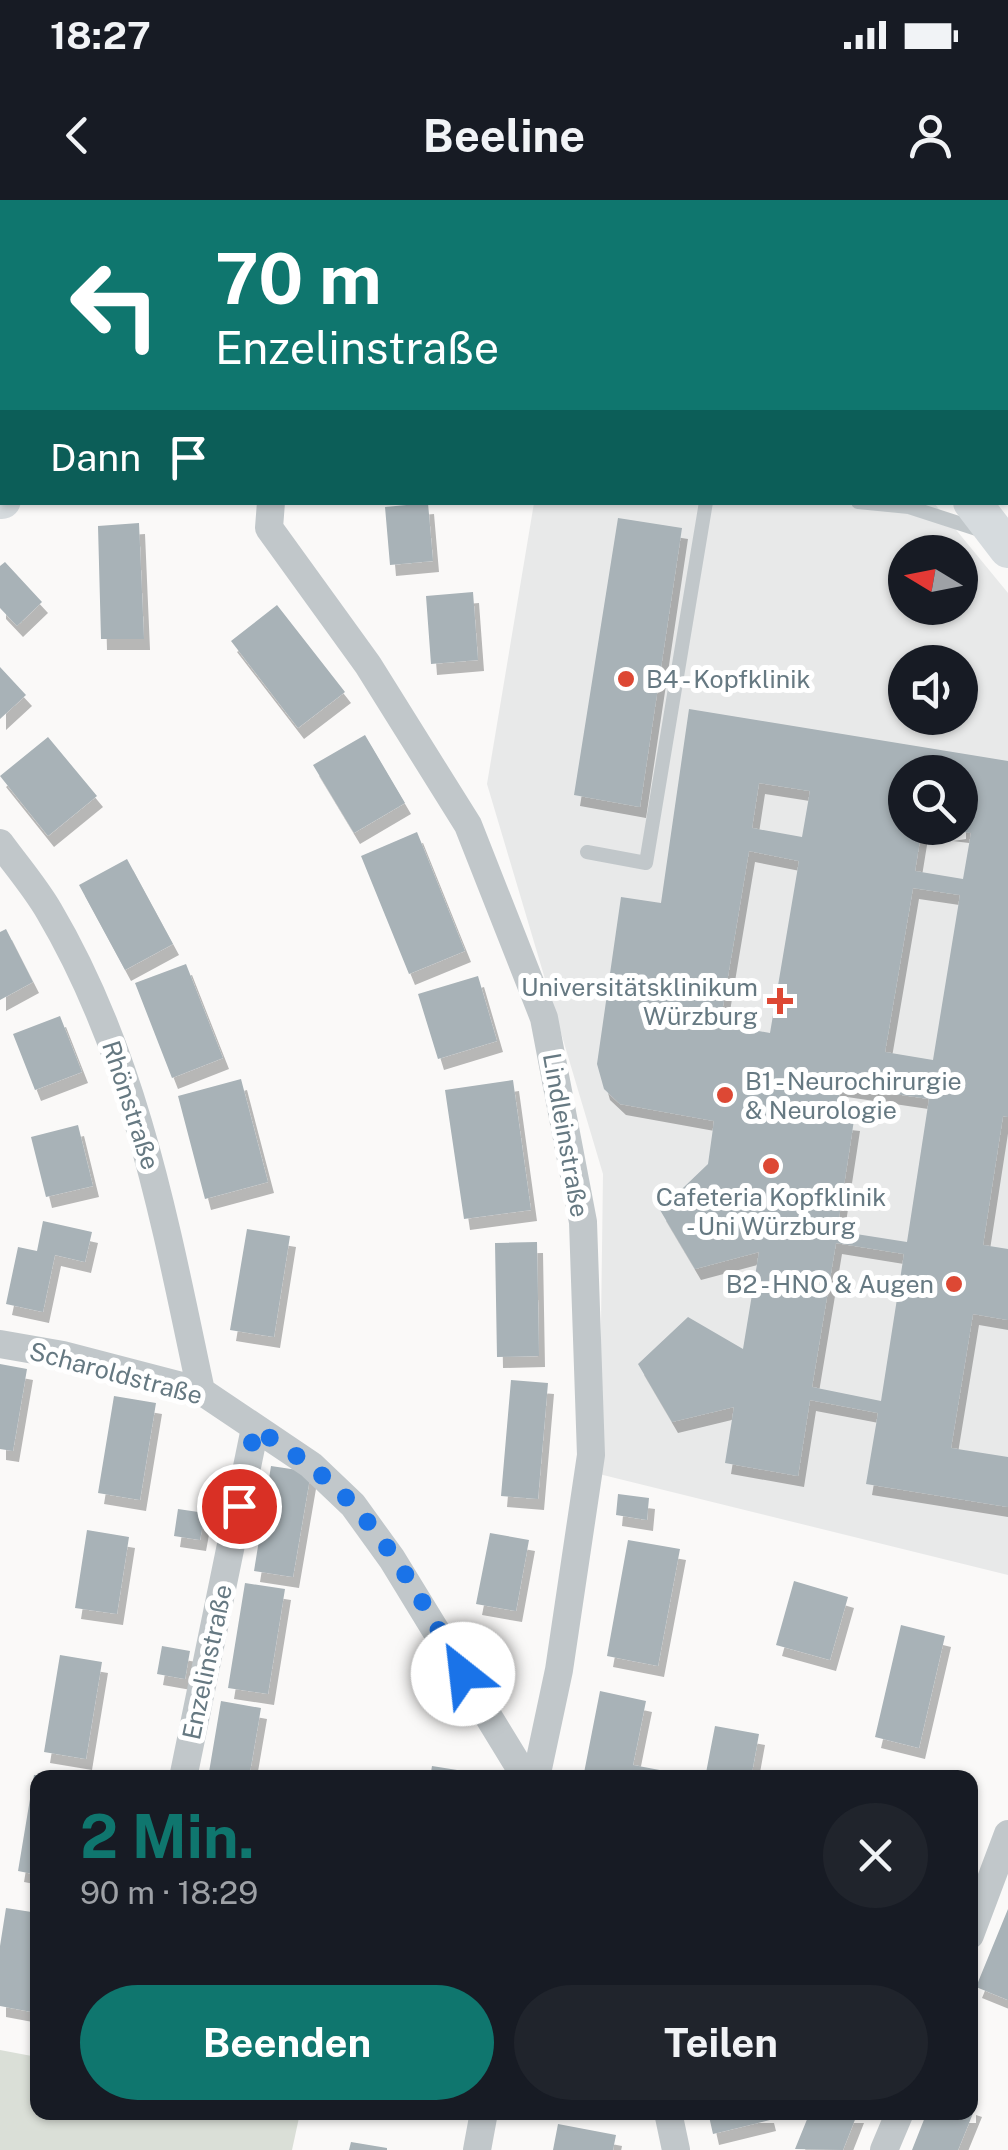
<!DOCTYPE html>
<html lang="de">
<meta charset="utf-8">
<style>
body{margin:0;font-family:"Public Sans",sans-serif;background:#20242c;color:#f1f3f6;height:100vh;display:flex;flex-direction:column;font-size:38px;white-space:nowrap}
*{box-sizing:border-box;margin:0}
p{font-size:32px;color:#9ea1a6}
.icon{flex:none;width:55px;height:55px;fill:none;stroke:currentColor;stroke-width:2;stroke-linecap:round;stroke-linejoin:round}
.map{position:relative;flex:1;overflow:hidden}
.drawer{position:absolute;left:30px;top:1570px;width:948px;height:350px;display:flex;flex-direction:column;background:#171b24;border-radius:20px;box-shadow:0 2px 8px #0004}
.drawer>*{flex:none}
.top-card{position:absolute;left:0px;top:0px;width:1010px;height:305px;box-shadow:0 2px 8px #0004;background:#0f766e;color:#fff;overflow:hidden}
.needle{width:65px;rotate:280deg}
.fabs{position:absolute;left:888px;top:335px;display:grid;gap:20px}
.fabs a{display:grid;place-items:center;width:90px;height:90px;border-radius:50%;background:#171b24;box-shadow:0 2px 8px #0004;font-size:50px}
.pin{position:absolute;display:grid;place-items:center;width:85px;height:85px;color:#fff;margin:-42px;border:5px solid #fff;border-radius:50%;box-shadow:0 2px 10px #0007}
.me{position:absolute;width:110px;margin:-55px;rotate:331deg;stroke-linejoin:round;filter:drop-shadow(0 0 8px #0008)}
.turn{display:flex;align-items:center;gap:35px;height:210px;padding:0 50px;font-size:45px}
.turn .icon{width:130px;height:130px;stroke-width:2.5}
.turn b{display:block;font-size:70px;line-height:85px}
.then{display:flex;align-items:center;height:95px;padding:0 50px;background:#0003;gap:20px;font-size:38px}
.round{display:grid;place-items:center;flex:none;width:105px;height:105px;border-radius:52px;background:#20242c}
.head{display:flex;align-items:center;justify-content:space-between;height:170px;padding:0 50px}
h1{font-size:60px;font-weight:700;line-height:75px;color:#0f766e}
.primary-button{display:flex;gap:20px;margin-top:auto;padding:20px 50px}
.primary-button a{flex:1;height:115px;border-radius:60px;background:#0f766e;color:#fff;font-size:40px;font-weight:700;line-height:115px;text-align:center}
.primary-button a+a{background:#20242c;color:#f1f3f6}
.status{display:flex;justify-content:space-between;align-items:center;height:70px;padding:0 50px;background:#171b24;direction:ltr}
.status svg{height:28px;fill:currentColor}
header{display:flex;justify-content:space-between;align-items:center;height:130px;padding:0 50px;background:#171b24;font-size:45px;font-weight:700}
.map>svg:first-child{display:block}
</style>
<div class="status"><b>18:27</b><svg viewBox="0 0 49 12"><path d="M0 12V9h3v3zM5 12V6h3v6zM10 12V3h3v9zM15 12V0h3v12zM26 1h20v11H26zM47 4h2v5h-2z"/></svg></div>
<header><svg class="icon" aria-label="back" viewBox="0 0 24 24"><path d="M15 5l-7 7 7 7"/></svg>Beeline<svg class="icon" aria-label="person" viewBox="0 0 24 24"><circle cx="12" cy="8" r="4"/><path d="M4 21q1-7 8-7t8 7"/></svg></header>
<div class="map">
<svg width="1008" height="1950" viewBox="0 0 1008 1950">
<defs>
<filter id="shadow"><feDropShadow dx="6" dy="11" stdDeviation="0" flood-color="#0004"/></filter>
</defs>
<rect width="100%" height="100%" fill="#faf9f8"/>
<path fill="#e8e9e9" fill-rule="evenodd" d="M0,0H401L402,2H2L0,278Z
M770,0H1008V290V2Z
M534,303H934L1008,393V1375L599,1274L603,974L487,584ZM905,352H960V408H905ZM905,462H960V518H905ZM905,572H960V628H905Z"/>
<path fill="#dadfd7" d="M0,1850L37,1857L38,1912L300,1913L292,1950H0Z"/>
<path fill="#a8b2b7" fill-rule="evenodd" filter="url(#shadow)" d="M428,303L433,361L390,365L385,307Z
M618,318L682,328L640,607L574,595Z
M139,323L144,439H101L98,326Z
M5,362L42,402L17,426L0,408V366Z
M473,392L478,460L431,464L426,396Z
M277,405L345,492L298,528L231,441Z
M0,467L26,495L0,519Z
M689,509L1008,561V917L1003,916L983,1045L1008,1049V1120L973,1114L951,1248L1008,1257V1307L866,1284L878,1213L810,1200L798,1276L725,1263L734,1207L672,1222L638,1164L688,1117L743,1149L759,1052L695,1069L660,1010L708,964L714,921L620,904L604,889L597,864L621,697L661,703ZM905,572H960V628L947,630L971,633L963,679L915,671L922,628H905ZM759,583L810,591L802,637L752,628ZM749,651L799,661L770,833L720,824ZM913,688L960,695L933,860L885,852ZM841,886L929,899L907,1042L837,1031L854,920L835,918ZM836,1043L904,1054L881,1201L812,1187Z
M365,535L405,603L354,633L313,565Z
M48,537L97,596L48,636L0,576Z
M417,632L465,751L409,774L361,656Z
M127,659L173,744L125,770L79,685Z
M6,729L33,782L0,800V732Z
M186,764L223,858L172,878L135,783Z
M478,776L497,841L438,859L418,794Z
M60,816L82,872L35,890L13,834Z
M241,879L268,982L205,999L178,896Z
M513,880L531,1010L464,1019L445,890Z
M78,925L93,986L46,997L31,937Z
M43,1021L92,1032L85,1062L55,1055L43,1112L6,1104L18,1047L37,1051Z
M247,1029L290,1036L274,1137L230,1130Z
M537,1042L539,1156L497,1157L495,1043Z
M0,1164L27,1169L13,1251L0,1249Z
M511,1180L548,1183L538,1299L501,1296Z
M114,1196L156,1203L140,1300L98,1293Z
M271,1266L311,1272L293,1377L254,1371Z
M618,1294L649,1298L647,1320L616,1315Z
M178,1309L205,1313L200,1340L174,1336Z
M87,1330L129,1337L117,1414L75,1408Z
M490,1333L529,1340L516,1411L476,1404Z
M628,1340L680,1349L658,1466L607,1456Z
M794,1381L848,1397L830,1460L776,1445Z
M245,1383L285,1389L268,1494L228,1488Z
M901,1425L945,1436L919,1548L875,1537Z
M162,1446L190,1451L185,1479L157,1474Z
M60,1455L102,1462L86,1559L44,1552Z
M600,1491L646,1501L633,1565L665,1571L664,1578H583Z
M221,1501L261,1508L249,1578H208Z
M715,1526L759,1534L751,1578H705Z
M432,1566L476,1573L475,1578H430Z
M34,1575H38V1675L18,1671Z
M6,1708L38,1713V1780L32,1812L0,1806V1746Z
M1008,1709V1800L976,1787Z
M970,1904L976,1906L958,1950H912L927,1912H970Z
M708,1912H768L770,1920L713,1934Z
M810,1912H858L843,1950L795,1949Z
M558,1924L616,1935L613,1950H553Z
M351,1942L387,1948V1950H349Z"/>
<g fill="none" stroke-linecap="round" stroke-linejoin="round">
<path stroke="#c1c7ca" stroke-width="14" d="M379,0L380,2
M858,302L909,307L983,331
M587,652L646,663L706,302"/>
<path stroke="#c1c7ca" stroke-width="28" d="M723,0L725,2
M271,302L269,328L368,465L468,625L544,818L583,1022L591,1255L559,1470L536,1578
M0,643C16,665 35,687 49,711C136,858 166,1027 201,1191
M0,1144L63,1155L201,1191L311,1265L353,1305L392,1359L526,1578
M183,1578L255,1228
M970,1735L1008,1634
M668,1912L676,1950
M477,1950L484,1912
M884,1950L900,1912"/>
<path stroke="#d6dbde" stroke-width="38" d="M0,300H2
M972,302L1008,349"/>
</g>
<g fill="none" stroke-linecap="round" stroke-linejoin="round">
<path stroke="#1a73e8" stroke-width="18" stroke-dasharray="0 32.4" d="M239,1306L255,1228C290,1251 324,1273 353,1305C397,1353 431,1416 463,1474"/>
</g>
<g fill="#dd4834" stroke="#fff" stroke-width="4">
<circle cx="626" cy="479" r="10"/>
<path d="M775 786h10v10h10v10h-10v10h-10v-10h-10v-10h10z"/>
<circle cx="725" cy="895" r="10"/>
<circle cx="771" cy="966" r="10"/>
<circle cx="954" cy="1084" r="10"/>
</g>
<g text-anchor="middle" stroke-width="10" stroke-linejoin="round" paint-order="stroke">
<g font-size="25" fill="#667982" stroke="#fff" text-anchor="start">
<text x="646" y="488">B4 - Kopfklinik</text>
<text x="758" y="796" text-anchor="end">Universitätsklinikum<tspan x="758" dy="29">Würzburg</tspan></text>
<text x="745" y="890">B1 - Neurochirurgie<tspan x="745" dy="29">&amp; Neurologie</tspan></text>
<text x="771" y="1006" text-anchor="middle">Cafeteria Kopfklinik<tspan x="771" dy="29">- Uni Würzburg</tspan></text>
<text x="934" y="1093" text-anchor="end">B2 - HNO &amp; Augen</text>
</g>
<g font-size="25" fill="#667982" stroke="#fff">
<text transform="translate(131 905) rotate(72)" y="9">Rhönstraße</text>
<text transform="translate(566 935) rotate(80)" y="9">Lindleinstraße</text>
<text transform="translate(116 1173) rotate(15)" y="9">Scharoldstraße</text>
<text transform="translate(207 1462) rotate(-78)" y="9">Enzelinstraße</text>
</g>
</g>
</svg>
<div class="fabs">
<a><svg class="needle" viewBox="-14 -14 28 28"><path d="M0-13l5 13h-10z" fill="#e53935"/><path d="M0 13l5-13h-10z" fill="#9ea1a6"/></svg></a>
<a><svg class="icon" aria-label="sound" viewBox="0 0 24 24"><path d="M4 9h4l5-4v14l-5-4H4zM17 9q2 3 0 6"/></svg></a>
<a><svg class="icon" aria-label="search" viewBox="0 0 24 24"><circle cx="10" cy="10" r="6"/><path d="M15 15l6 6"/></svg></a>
</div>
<div class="pin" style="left:239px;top:1306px;background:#d93025"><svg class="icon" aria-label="arrive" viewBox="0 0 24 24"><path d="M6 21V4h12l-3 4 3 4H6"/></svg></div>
<svg class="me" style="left:463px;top:1474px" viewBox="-20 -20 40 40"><circle r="19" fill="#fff"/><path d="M0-13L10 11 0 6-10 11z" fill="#1a73e8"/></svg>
<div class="top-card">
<div class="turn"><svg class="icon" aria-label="left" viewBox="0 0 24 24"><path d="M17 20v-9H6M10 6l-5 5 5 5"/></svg><div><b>70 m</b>Enzelinstraße</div></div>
<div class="then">Dann<svg class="icon" aria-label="arrive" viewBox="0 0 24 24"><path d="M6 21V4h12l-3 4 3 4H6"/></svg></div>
</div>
<section class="drawer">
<div class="head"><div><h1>2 Min.</h1><p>90 m · 18:29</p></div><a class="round"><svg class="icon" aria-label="close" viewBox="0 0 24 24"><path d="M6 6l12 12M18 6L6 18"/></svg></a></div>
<div class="primary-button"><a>Beenden</a><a>Teilen</a></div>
</section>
</div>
